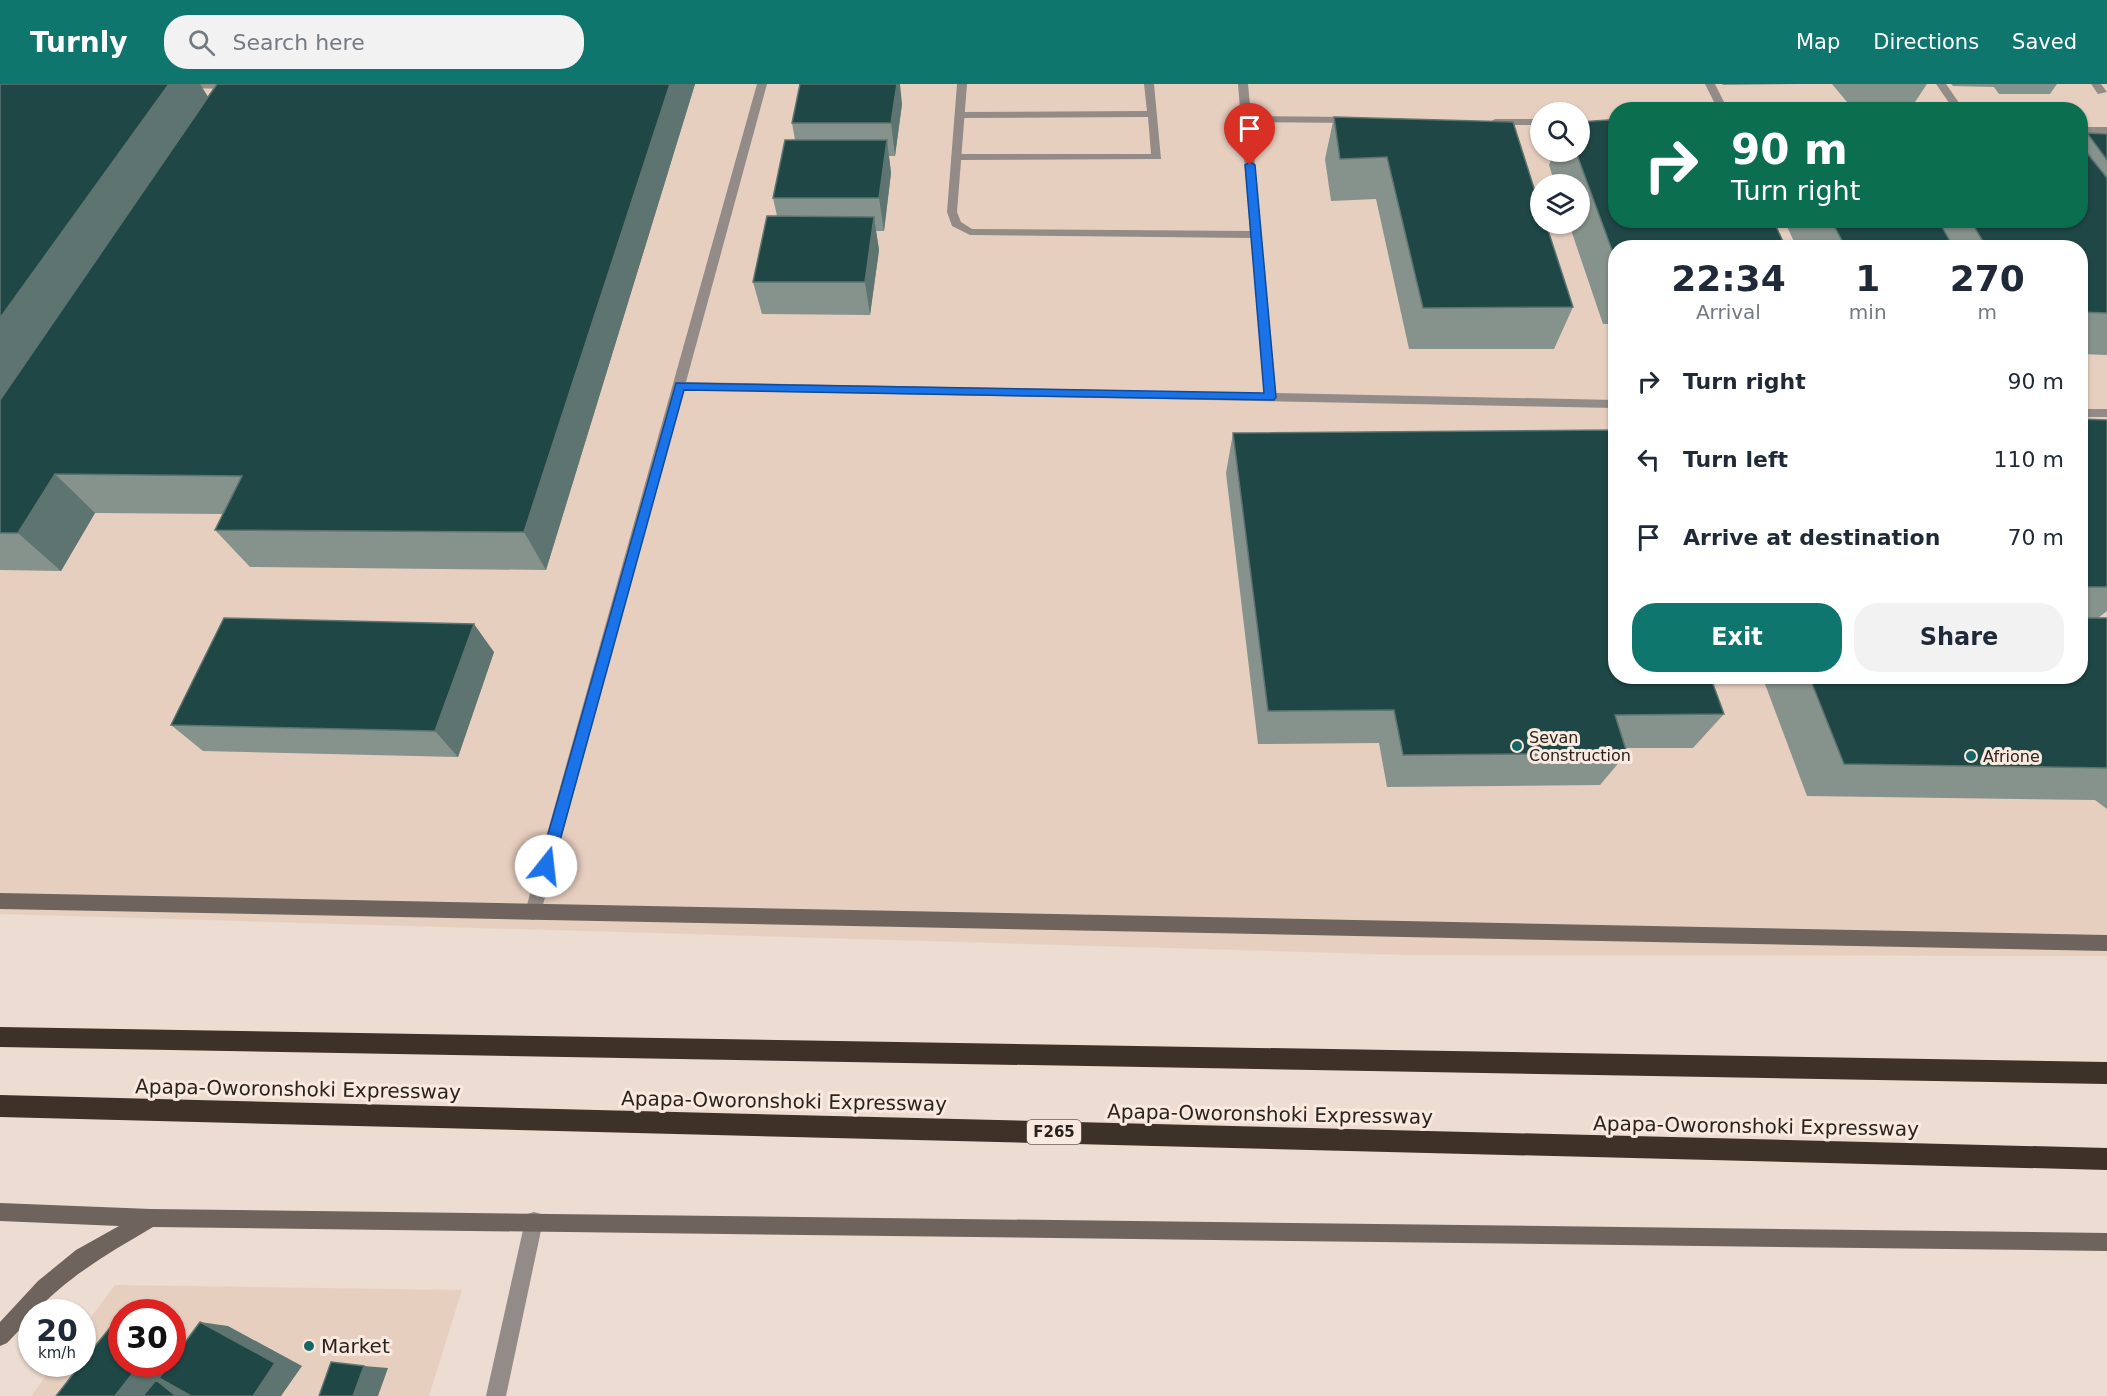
<!DOCTYPE html>
<style>
body{margin:0;font-family:"DejaVu Sans",sans-serif;background:#f2f2f3;color:#1f2937;height:100vh;display:flex;flex-direction:column;font-size:22px;white-space:nowrap}
*{box-sizing:border-box;margin:0}
p{font-size:20px;color:#747a83}
.icon{flex:none;width:33px;height:33px;fill:none;stroke:currentColor;stroke-width:2;stroke-linecap:round;stroke-linejoin:round}
.map{position:relative;flex:1;overflow:hidden}
.details{position:absolute;left:1608px;top:156px;width:480px;height:444px;display:flex;flex-direction:column;background:#fff;border-radius:24px;box-shadow:0 2px 4px #0004}
.details>*{flex:none}
.top-card{position:absolute;left:1608px;top:18px;width:480px;height:126px;border-radius:24px;box-shadow:0 2px 4px #0004;background:#0b6e4f;color:#fff;overflow:hidden}
.fabs{position:absolute;left:1530px;top:18px;display:grid;gap:12px}
.fabs a{display:grid;place-items:center;width:60px;height:60px;border-radius:50%;background:#fff;box-shadow:0 2px 4px #0004;font-size:30px}
.speed{position:absolute;left:18px;top:1215px;display:flex;gap:12px;font-size:30px;font-weight:700;text-align:center}
.speed>*{display:grid;place-content:center;width:78px;height:78px;border-radius:50%;background:#fff;box-shadow:0 2px 4px #0004;line-height:1}
.speed small{font-size:15px;font-weight:400}
.speed .limit{border:9px solid #d22;background:#fff;color:#111}
.pin{position:absolute;display:grid;place-items:center;width:51px;height:51px;color:#fff;margin:-62px -26px;border-radius:50% 50% 50% 0;rotate:-45deg;box-shadow:0 0 6px #0007}
.pin .icon{rotate:45deg}
.me{position:absolute;width:66px;margin:-33px;rotate:16deg;stroke-linejoin:round;filter:drop-shadow(0 0 4px #0008)}
.turn{display:flex;align-items:center;gap:21px;height:126px;padding:0 24px;font-size:27px}
.turn .icon{width:78px;height:78px;stroke-width:2.5}
.turn b{display:block;font-size:42px;line-height:51px}
.eta{display:flex;justify-content:space-evenly;align-items:center;height:102px;text-align:center}
.eta b{font-size:36px;font-weight:600;line-height:42px}
.cta{display:flex;gap:12px;margin-top:auto;padding:12px 24px}
.cta a{flex:1;height:69px;border-radius:24px;background:#0f766e;color:#fff;font-size:24px;font-weight:600;line-height:69px;text-align:center}
.cta a+a{background:#f2f2f3;color:#1f2937}
ul{padding:0;list-style:none}
li{display:flex;align-items:center;gap:18px;height:78px;padding:0 24px}
li div{flex:1}
li b{display:block;font-size:22px}
li em{font-style:normal}
header{display:flex;align-items:center;gap:36px;box-sizing:border-box;height:84px;padding:0 30px;background:#0f766e;color:#fff}
header strong{font-size:28px}
nav{display:flex;gap:33px;margin-inline-start:auto;font-size:21px}
.search{width:420px;height:54px;background:#f2f2f3;display:flex;align-items:center;gap:15px;box-sizing:border-box;padding:0 21px;border-radius:24px;color:#747a83;font-size:22px}
.map>svg:first-child{display:block}
</style>
<header>
<strong>Turnly</strong>
<div class="search"><svg class="icon" aria-label="search" viewBox="0 0 24 24"><circle cx="10" cy="10" r="6"/><path d="M15 15l6 6"/></svg>Search here</div>
<nav><a>Map</a><a>Directions</a><a>Saved</a></nav>
</header>
<div class="map">
<svg width="2107" height="1312" viewBox="0 0 2107 1312">
<rect width="100%" height="100%" fill="#eddcd1"/>
<path fill="#e7cfc0" fill-rule="evenodd" d="M0,0H2107V872L1405,871L0,830ZM1616,26H2080V136H1616ZM1540,28H1580V68H1540ZM1540,100H1580V140H1540ZM1616,164H2080V592H1616Z
M115,1201L462,1206L429,1312H31L55,1280H82L83,1244ZM122,1228H172V1280H122Z"/>
<g fill="none" stroke-linecap="round" stroke-linejoin="round">
<path fill="#928b87" fill-rule="evenodd" d="M177,0H239L240,2L235,5L181,4Z
M1144,0H1154L1161,75L956,76L951,73L956,70H1151L1148,33L960,34L955,31L960,28L1147,27Z
M1705,0H1715L1728,26H1718Z
M1936,0H1946L1964,26H1954Z
M2091,0H2101L2107,8L2098,10Z"/>
<path fill="#928b87" fill-rule="evenodd" d="M757,0H767L686,298L1264,309L1251,154L970,151L952,142L947,128L957,0H967L957,128L961,138L972,145L1250,147L1238,0H1248L1251,32L1354,33L1359,36L1354,39L1251,38L1276,309L1616,316V324L683,306L541,828L539,833L533,836L527,833L525,828Z
M1540,35V41H1495L1490,38L1495,35Z
M2080,43H2107V49H2080Z
M2080,325H2107V333H2080Z
M534,1128L541,1130L543,1137L506,1312H486L525,1137L527,1130Z"/>
<path fill="#6e645d" fill-rule="evenodd" d="M0,809L2107,851V867L0,825Z
M0,1119L151,1125L2107,1149V1167L153,1143C109,1169 70,1191 35,1228H32V1233L7,1259L0,1262V1238L38,1197L76,1166L119,1142L0,1137Z"/>
<path fill="#3e3128" fill-rule="evenodd" d="M0,943L2107,978V1000L0,963Z
M0,1011L2107,1064V1086L0,1033Z"/>
</g>
<path fill="#86928c" d="M0,0L208,12L217,0H695L546,486L250,483L215,446L223,430L95,429L61,487L0,486Z
M1722,0H1799L1723,1Z
M1832,0H1927L1913,21L1847,18Z
M1951,0H2057L2050,10H1999L1994,3L1953,2Z
M902,20L895,72H889L891,89L884,147H876L879,166L870,231L762,230L753,198L777,132L773,114L795,56L792,39Z
M1334,33L1513,38L1573,223L1554,265H1409L1376,115L1331,117L1325,75Z
M2087,49L2107,50V271L2080,270V164H1797L1784,136H2080V58Z
M1554,68H1580L1616,164V240H1603L1569,140H1580V100H1555L1549,81Z
M2080,335L2107,336V527L2098,534H2107V725L2095,716L1807,712L1762,592H2080Z
M1233,349L1724,630L1693,664H1626L1627,669L1600,701L1387,703L1379,659L1258,660L1226,389Z
M494,568L458,673L203,667L171,641Z"/>
<path fill="#5d7470" d="M169,0H200L212,19L0,332V234Z
M670,0H695L546,486L524,448Z
M897,0H900L902,20L895,72L891,39Z
M887,56L891,89L884,147L879,114Z
M874,133L879,166L870,231L865,198Z
M55,390L95,429L61,487L18,449Z
M474,540L494,568L458,673L435,647Z
M200,1238L228,1242L302,1282L281,1312H253Z
M113,1240L122,1241V1246Z
M172,1255L194,1269L204,1312H115L140,1280H172Z
M364,1282L388,1284L378,1312H353Z"/>
<path fill="#1f4746" stroke="#5d7470" stroke-width="1.5" d="M0,0H169L0,234Z
M217,0H670L524,448L215,446L242,392L55,390L18,449H0V316Z
M800,0H897L891,39H792Z
M1334,33L1513,38L1540,123V140H1546L1573,223L1423,224L1387,73L1340,75Z
M1608,36L1616,37V136H1773L1786,164H1616V177L1576,68H1580V38Z
M2087,49L2107,50V76Z
M785,56H887L879,114H773Z
M2080,60L2107,94V229L2080,228V164H1987L1970,136H2080Z
M767,132L874,133L865,198H753Z
M1831,136H1938L1954,164H1846Z
M2080,335L2107,336V503H2080Z
M1616,346V592H1710L1724,630L1615,631L1627,669L1403,671L1394,626L1268,627L1233,349Z
M224,534L474,540L435,647L171,641Z
M2080,534H2107V684L1844,680L1809,592H2080Z
M200,1238L275,1279L253,1312H191L159,1294L170,1280H172V1276Z
M113,1240L122,1246V1280H140L115,1312H56L81,1280H82V1278Z
M331,1278L364,1282L353,1312H319Z
M156,1296L176,1312H143Z"/>
<path fill="#1a73e8" stroke="#114b97" stroke-width="1.5" d="M1250,78L1255,81L1276,313L1274,316L684,306L553,782L551,787L546,789L541,787L539,782L676,299L1264,309L1245,81Z"/>
<g fill="#176666" stroke="#fae9de" stroke-width="2">
<circle cx="1517" cy="662" r="6"/>
<circle cx="1971" cy="672" r="6"/>
<circle cx="309" cy="1262" r="6"/>
</g>
<g text-anchor="middle" stroke-width="6" stroke-linejoin="round" paint-order="stroke">
<rect fill="#fae9de" stroke="#685f59" stroke-width="1.5" x="1027" y="1036" width="54" height="24" rx="4.5"/>
<g font-size="15" font-weight="bold" fill="#2a2420">
<text x="1054" y="1053">F265</text>
</g>
<g font-size="16" fill="#2a2420" stroke="#fae9de" text-anchor="start">
<text x="1529" y="659">Sevan<tspan x="1529" dy="18">Construction</tspan></text>
<text x="1983" y="678">Afrione</text>
</g>
<g font-size="20" fill="#2a2420" stroke="#fae9de">
<text transform="translate(298 1005) rotate(1)" y="7">Apapa-Oworonshoki Expressway</text>
<text transform="translate(784 1017) rotate(1)" y="7">Apapa-Oworonshoki Expressway</text>
<text transform="translate(1270 1030) rotate(1)" y="7">Apapa-Oworonshoki Expressway</text>
<text transform="translate(1756 1042) rotate(1)" y="7">Apapa-Oworonshoki Expressway</text>
</g>
<g font-size="20" fill="#2a2420" stroke="#fae9de" text-anchor="start">
<text x="321" y="1269">Market</text>
</g>
</g>
</svg>
<div class="fabs">
<a><svg class="icon" aria-label="search" viewBox="0 0 24 24"><circle cx="10" cy="10" r="6"/><path d="M15 15l6 6"/></svg></a>
<a><svg class="icon" aria-label="layers" viewBox="0 0 24 24"><path d="M12 4l9 5-9 5-9-5zM3 14l9 5 9-5"/></svg></a>
</div>
<div class="speed"><div>20<small>km/h</small></div><div class="limit">30</div></div>
<div class="pin" style="left:1250px;top:81px;background:#d93025"><svg class="icon" aria-label="arrive" viewBox="0 0 24 24"><path d="M6 21V4h12l-3 4 3 4H6"/></svg></div>
<svg class="me" style="left:546px;top:782px" viewBox="-20 -20 40 40"><circle r="19" fill="#fff"/><path d="M0-13L10 11 0 6-10 11z" fill="#1a73e8"/></svg>
<div class="top-card">
<div class="turn"><svg class="icon" aria-label="right" viewBox="0 0 24 24"><path d="M7 20v-9h11M14 6l5 5-5 5"/></svg><div><b>90 m</b>Turn right</div></div>
</div>
<section class="details">
<div class="eta">
<div><b>22:34</b><p>Arrival</p></div>
<div><b>1</b><p>min</p></div>
<div><b>270</b><p>m</p></div>
</div>
<ul>
<li><svg class="icon" aria-label="right" viewBox="0 0 24 24"><path d="M7 20v-9h11M14 6l5 5-5 5"/></svg><div><b>Turn right</b></div><em>90 m</em></li>
<li><svg class="icon" aria-label="left" viewBox="0 0 24 24"><path d="M17 20v-9H6M10 6l-5 5 5 5"/></svg><div><b>Turn left</b></div><em>110 m</em></li>
<li><svg class="icon" aria-label="arrive" viewBox="0 0 24 24"><path d="M6 21V4h12l-3 4 3 4H6"/></svg><div><b>Arrive at destination</b></div><em>70 m</em></li>
</ul>
<div class="cta"><a>Exit</a><a>Share</a></div>
</section>
</div>
